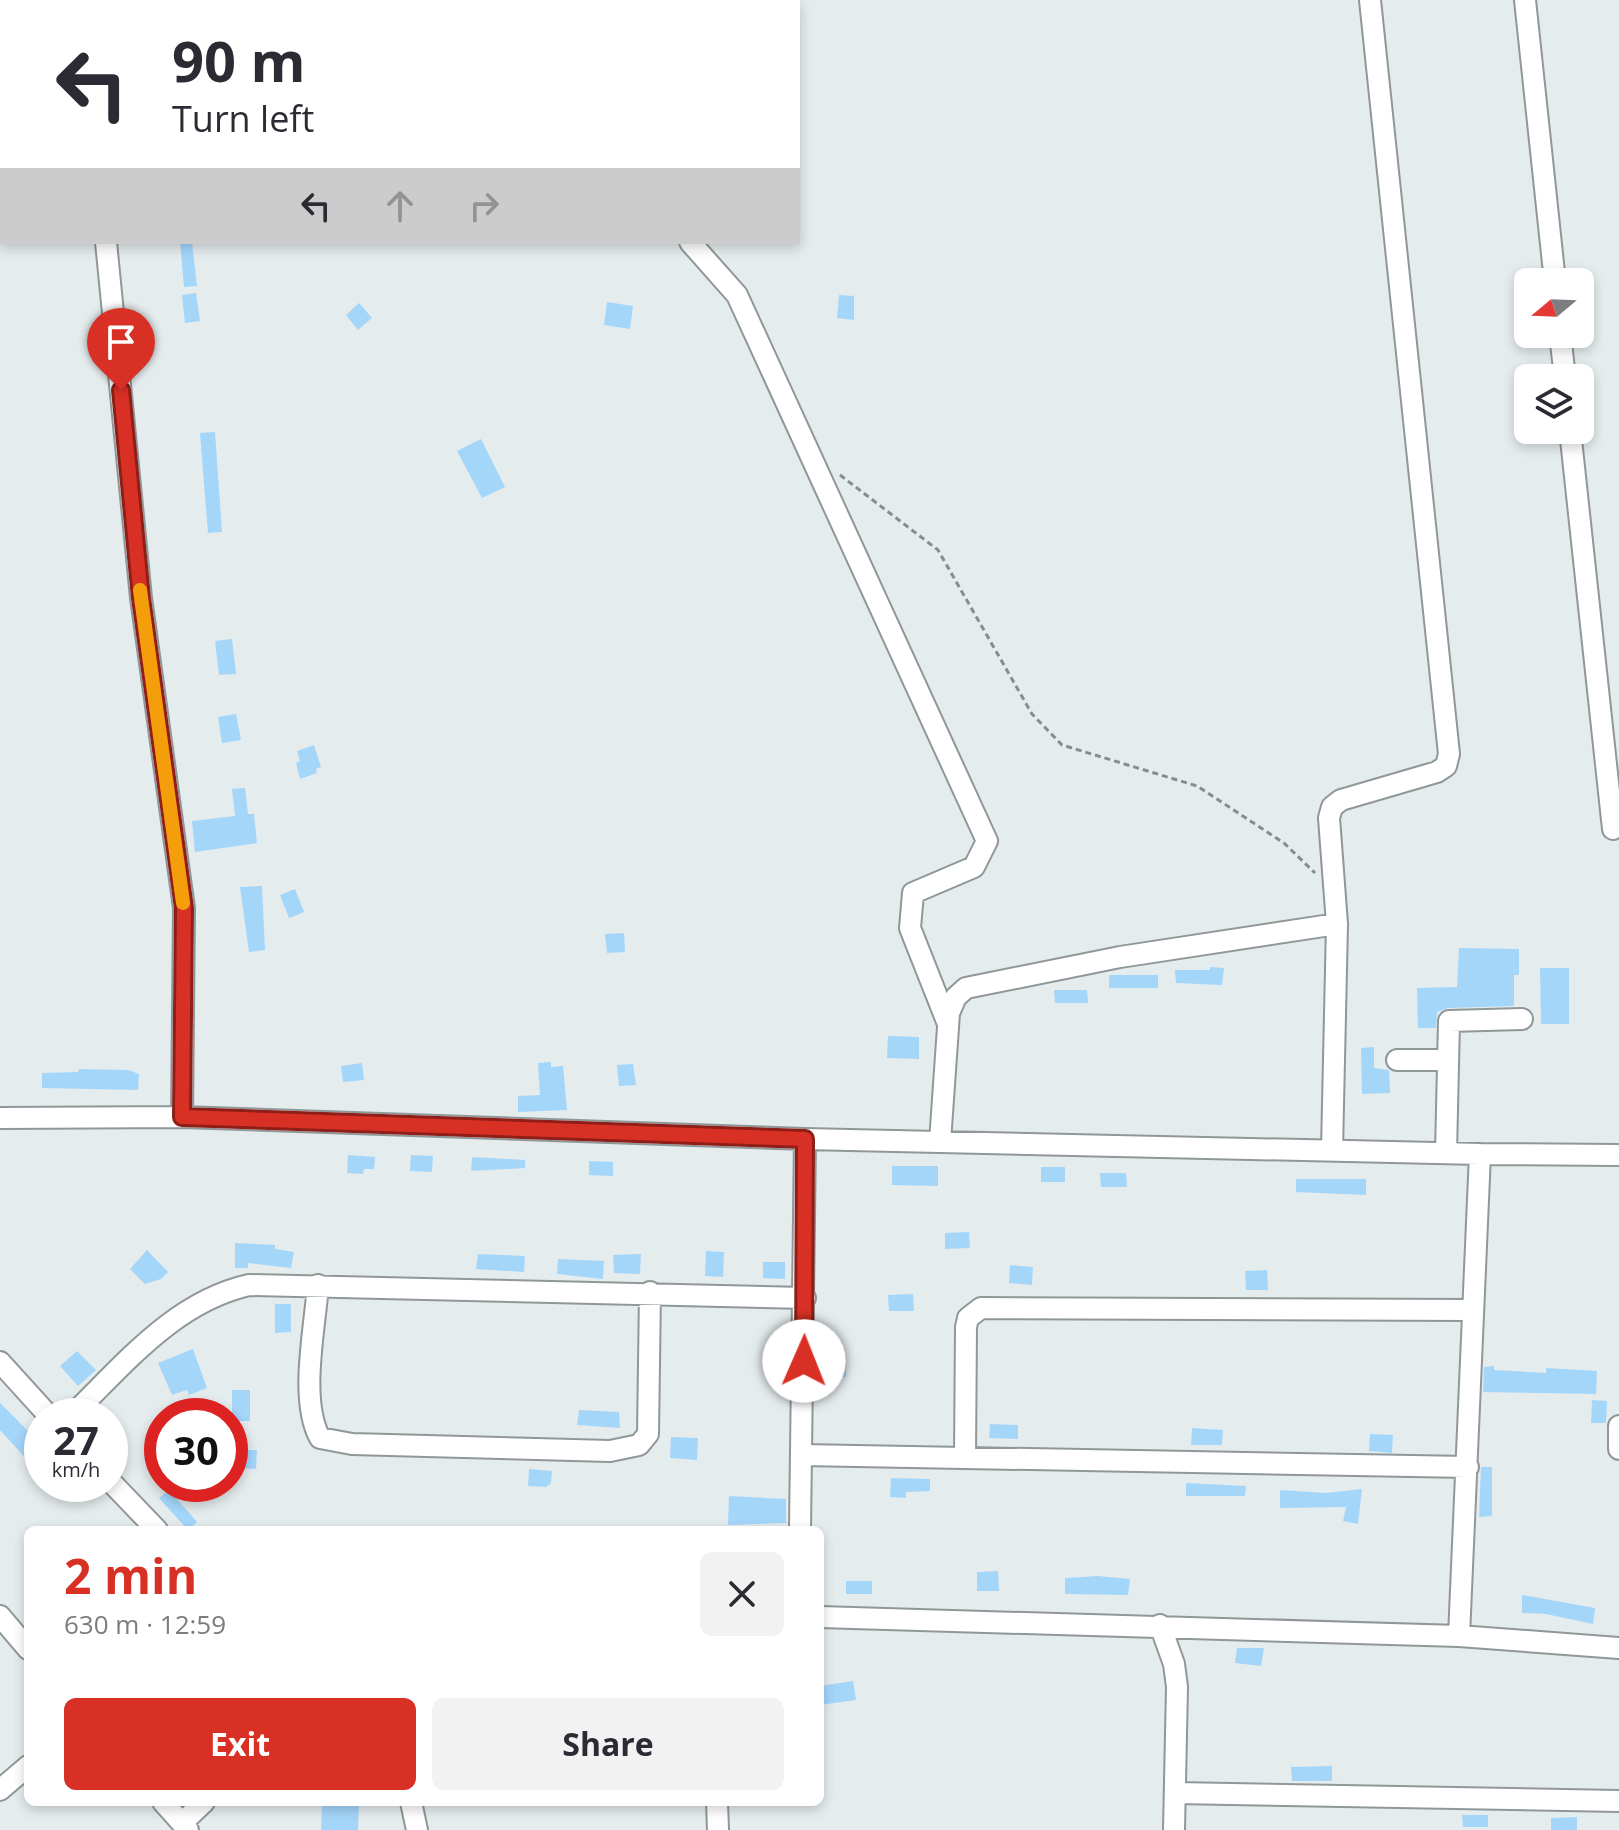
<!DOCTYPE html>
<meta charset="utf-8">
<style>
body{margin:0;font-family:"Open Sans",sans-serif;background:#f2f2f3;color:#2b2b33;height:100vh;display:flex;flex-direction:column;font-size:30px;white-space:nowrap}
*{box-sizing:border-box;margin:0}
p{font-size:26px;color:#7c7c81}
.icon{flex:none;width:44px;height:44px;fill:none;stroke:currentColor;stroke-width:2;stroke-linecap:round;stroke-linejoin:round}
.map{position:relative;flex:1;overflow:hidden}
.side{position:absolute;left:24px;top:1526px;width:800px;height:280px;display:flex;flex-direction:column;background:#fff;border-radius:12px;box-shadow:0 4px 12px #0003}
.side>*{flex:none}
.top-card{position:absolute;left:0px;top:0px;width:800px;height:244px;box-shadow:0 4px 12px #0003;background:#fff;color:#2b2b33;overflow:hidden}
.needle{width:52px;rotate:251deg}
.controls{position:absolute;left:1514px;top:268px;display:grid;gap:16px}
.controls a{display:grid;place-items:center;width:80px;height:80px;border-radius:12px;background:#fff;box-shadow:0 4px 12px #0003;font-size:40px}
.speed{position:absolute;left:24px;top:1398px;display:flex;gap:16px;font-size:40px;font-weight:700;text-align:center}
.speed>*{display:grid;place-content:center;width:104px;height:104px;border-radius:50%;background:#fff;box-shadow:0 4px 12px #0003;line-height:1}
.speed small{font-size:20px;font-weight:400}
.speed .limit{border:12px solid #d22;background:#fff;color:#111}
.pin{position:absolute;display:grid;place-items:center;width:68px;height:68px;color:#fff;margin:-82px -34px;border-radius:50% 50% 50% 0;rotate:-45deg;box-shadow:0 0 8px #0007}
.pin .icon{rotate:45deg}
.me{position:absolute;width:88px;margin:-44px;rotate:1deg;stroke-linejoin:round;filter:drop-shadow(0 0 6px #0008)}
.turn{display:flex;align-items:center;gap:28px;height:168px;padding:0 40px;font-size:36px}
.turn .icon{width:104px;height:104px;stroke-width:2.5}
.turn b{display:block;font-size:56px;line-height:68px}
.lanes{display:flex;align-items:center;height:76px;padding:0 40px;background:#0003;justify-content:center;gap:40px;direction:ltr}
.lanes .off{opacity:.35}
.round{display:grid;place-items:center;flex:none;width:84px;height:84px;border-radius:12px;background:#f2f2f3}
.overview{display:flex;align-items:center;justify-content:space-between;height:136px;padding:0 40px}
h1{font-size:48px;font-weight:700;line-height:60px;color:#d93025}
.action{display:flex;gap:16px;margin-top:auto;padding:16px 40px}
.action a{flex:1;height:92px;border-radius:12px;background:#d93025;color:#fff;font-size:32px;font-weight:700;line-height:92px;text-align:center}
.action a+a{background:#f2f2f3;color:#2b2b33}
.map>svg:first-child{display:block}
</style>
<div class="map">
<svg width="1619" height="1830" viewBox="0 0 1619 1830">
<rect width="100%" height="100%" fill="#e5ecee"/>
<path fill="#a4d6fa" d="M180,242H192L197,286L184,287Z
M196,293L200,321L185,323L182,295Z
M839,295L854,296V320L837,318Z
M607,302L633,306L630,329L604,325Z
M359,303L372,318L358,330L346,315Z
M215,432L222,532L208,533L200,433Z
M481,439L505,487L482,498L457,451Z
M232,639L236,674L219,675L215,641Z
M236,714L241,740L222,743L218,717Z
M314,745L321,767L316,769L317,773L300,779L296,763L300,761L297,751Z
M245,788L248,814H254L257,843L195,852L192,821L235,816L232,789Z
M262,886L265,950L249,952L240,887Z
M295,889L304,912L289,918L280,895Z
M624,933L625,952L607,953L605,934Z
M1459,948L1519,949V975H1514V1006L1448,1008L1437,1012L1436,1028H1418L1417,988L1457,987Z
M1210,967L1224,968L1222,985L1176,983L1175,970H1210Z
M1540,968H1569V1024H1541Z
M1109,975H1158V988H1109Z
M1054,990H1087L1088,1003H1055Z
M888,1036L919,1037V1059L887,1058Z
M1374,1047V1068L1389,1070L1390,1093L1362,1094L1361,1048Z
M551,1062V1067L563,1066L567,1110L518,1112V1096L540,1095L538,1063Z
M362,1063L364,1080L343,1082L341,1066Z
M633,1064L636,1085L619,1086L617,1065Z
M79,1069L128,1070L139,1074L138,1090L42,1088V1073L78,1072Z
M348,1155L375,1157L374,1169H364L363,1174L347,1173Z
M411,1155L433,1156L432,1172L410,1171Z
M472,1157L525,1160V1168L471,1171Z
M589,1161L613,1162V1176L589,1175Z
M892,1166H938V1186L892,1185Z
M1041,1167H1065V1182H1041Z
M1100,1173H1126L1127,1187H1101Z
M1296,1179H1366V1195L1296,1192Z
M969,1232L970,1248L945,1249V1233Z
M235,1243L275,1245V1249L294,1252L291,1268L248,1263V1268H235Z
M147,1250L168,1272L161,1279L145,1284L130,1269Z
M706,1251L724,1252L723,1277L705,1276Z
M478,1254L525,1256L524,1272L476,1269Z
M641,1254L640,1274L614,1273L613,1255Z
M558,1259L604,1261L603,1279L557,1274Z
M763,1262H785V1279L763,1278Z
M1010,1265L1033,1267L1032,1285L1009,1283Z
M1267,1270L1268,1290H1246L1245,1271Z
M913,1294L914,1311H889L888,1295Z
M275,1304H291V1332L275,1333Z
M193,1349L207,1388L189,1395L187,1390L172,1395L158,1363Z
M77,1351L96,1370L78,1386L60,1366Z
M826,1356L846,1357V1377H825Z
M1494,1366V1370L1546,1373V1368L1597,1371L1596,1394L1483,1392L1484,1367Z
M232,1390H250V1421H232Z
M1592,1400L1607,1401L1606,1423H1591Z
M0,1403L30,1433L26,1437L42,1454V1476L0,1430Z
M579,1410L619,1412L620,1428L577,1425Z
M990,1424L1018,1425V1439L989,1438Z
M1192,1428L1223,1430L1222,1445H1191Z
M1370,1434L1393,1435L1392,1453L1369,1451Z
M671,1437L698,1438L697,1460L670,1458Z
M237,1450H257L256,1469L237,1468Z
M1481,1467H1492V1516L1479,1517Z
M529,1469L552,1471L551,1483L546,1487L528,1486Z
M891,1478L930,1479V1491L906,1492V1498L890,1497Z
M1186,1483L1246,1486L1245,1496H1186Z
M1362,1489L1358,1524L1343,1521L1346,1507L1280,1508V1490L1326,1493Z
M169,1490L197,1522L188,1530L159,1498Z
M729,1496L786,1499V1523L728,1525Z
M998,1571L999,1591H977V1572Z
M1098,1576L1130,1579L1128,1595L1065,1594V1578Z
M846,1581H872V1594H846Z
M1522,1595L1595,1608L1593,1624L1546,1614L1522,1613Z
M1237,1648H1264L1261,1666L1235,1663Z
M853,1681L856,1700L820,1705V1686Z
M1332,1766V1781H1292L1291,1767Z
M322,1802H359L358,1830H321Z
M1462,1815H1488V1827H1463Z
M1577,1817V1830H1551V1818Z"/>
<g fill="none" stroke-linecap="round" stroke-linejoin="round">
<defs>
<path id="minor" d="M84,0L85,2
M301,0L303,2
M1525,0L1555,282
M0,186H2
M106,242L141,598L184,908L182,1117
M690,242L737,295L987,841L974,867L913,893L910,928L948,1024
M1560,334L1565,378
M1570,430L1613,829
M1337,924L1329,818L1332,807L1341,800L1437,772L1446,766L1449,754L1370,0
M1397,1060H1448
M0,1118L182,1117L805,1139L1480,1154
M940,1142L949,1013L956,997L966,988L1120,957L1337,924L1332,1150
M1446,1153L1449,1021L1522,1019
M318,1285C315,1328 299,1400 320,1438L352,1444L610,1451L639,1445L648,1434L650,1292
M0,1362L49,1416
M71,1416C125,1364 174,1302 249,1285L805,1298
M1619,1426V1449
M802,1455L1468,1467
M965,1457L966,1327L968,1318L981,1308L1473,1310
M110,1481L157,1530
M800,1530L805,1139
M0,1616L28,1649
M820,1617L1459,1636L1619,1648
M1160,1625L1174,1664L1177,1687L1174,1830
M1459,1636L1480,1154L1619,1155
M0,1790L28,1766
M1175,1793L1619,1801
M163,1802L188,1830
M411,1802L417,1830
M717,1802L718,1830
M182,1823L204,1802"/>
</defs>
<use href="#minor" stroke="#909798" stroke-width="24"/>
<path stroke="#878c8d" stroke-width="3" stroke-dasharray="6 4" stroke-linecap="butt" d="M840,475L938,550L1032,714L1062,745L1197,786L1284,843L1315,873"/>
<use href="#minor" stroke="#fff" stroke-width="20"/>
</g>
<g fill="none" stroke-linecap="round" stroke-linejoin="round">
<defs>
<path id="route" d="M121,390L141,598L184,908L182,1117L805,1139L804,1361"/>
</defs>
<use href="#route" stroke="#8d1f18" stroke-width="20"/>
<use href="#route" stroke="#d93025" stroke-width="14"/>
<path stroke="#f59e0b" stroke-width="14" d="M140,590L183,903"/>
</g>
</svg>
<div class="controls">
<a><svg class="needle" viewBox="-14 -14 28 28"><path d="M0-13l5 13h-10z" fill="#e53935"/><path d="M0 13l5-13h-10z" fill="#7c7c81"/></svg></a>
<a><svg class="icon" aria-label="layers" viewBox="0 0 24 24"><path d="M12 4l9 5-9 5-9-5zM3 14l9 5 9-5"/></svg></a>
</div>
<div class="speed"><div>27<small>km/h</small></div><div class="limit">30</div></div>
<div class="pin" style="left:121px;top:390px;background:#d93025"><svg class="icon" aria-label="arrive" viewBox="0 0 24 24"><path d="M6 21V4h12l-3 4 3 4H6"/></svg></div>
<svg class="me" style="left:804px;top:1361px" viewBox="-20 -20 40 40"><circle r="19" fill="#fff"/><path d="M0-13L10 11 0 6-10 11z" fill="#d93025"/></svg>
<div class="top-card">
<div class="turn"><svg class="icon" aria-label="left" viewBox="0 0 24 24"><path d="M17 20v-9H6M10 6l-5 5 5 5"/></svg><div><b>90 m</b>Turn left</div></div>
<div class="lanes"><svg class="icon" aria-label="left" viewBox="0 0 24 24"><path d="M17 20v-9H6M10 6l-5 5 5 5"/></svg><svg class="icon off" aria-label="ahead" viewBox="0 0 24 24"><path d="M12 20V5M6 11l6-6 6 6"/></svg><svg class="icon off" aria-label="right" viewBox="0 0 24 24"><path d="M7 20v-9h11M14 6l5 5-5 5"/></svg></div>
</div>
<section class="side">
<div class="overview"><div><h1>2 min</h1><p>630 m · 12:59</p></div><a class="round"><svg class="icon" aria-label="close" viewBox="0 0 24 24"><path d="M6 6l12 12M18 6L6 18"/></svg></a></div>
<div class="action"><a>Exit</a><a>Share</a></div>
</section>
</div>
